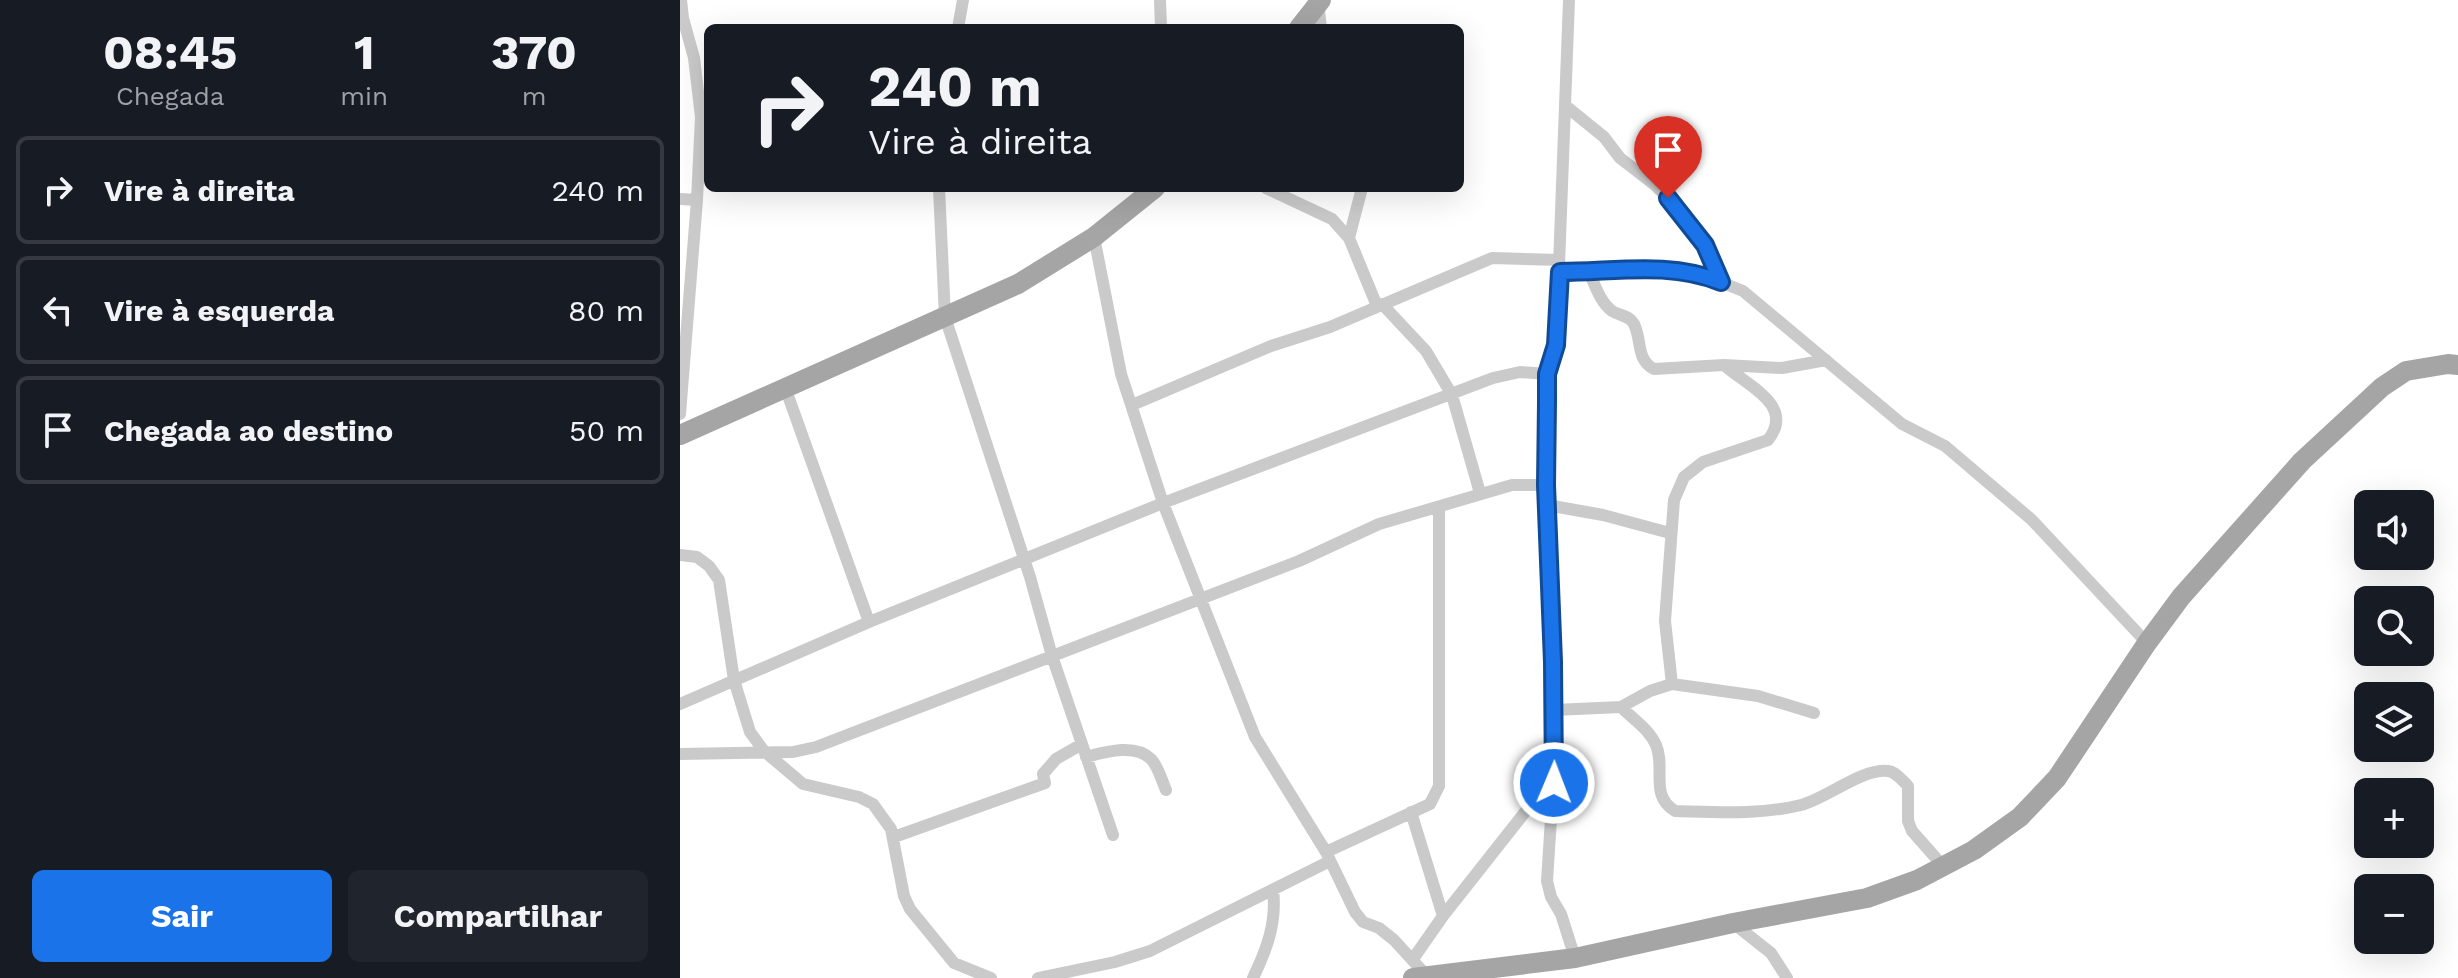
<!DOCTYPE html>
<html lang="pt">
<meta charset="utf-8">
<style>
body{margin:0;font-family:"Work Sans",sans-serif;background:#20242c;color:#f1f3f6;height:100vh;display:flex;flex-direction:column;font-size:30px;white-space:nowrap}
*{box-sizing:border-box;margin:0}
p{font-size:26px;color:#9ea1a6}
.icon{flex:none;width:44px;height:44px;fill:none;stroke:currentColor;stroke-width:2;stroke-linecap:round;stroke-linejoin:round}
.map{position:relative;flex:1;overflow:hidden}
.details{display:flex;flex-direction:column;background:#171b24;width:680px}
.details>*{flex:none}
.hud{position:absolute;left:24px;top:24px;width:760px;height:168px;border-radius:12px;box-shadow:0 8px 32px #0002;background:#171b24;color:#f1f3f6;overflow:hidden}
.buttons{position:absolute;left:1674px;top:490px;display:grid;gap:16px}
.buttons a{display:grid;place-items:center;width:80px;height:80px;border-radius:12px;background:#171b24;box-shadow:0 8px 32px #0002;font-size:40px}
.pin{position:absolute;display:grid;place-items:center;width:68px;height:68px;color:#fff;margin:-82px -34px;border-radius:50% 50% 50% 0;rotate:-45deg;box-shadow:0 0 8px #0007}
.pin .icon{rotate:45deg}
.me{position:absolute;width:88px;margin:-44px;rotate:1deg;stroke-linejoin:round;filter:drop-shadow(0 0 6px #0008)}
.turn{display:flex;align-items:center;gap:28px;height:168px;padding:0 32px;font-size:36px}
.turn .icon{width:104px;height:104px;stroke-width:2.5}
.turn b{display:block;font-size:56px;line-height:68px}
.eta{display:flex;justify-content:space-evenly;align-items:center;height:136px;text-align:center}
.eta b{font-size:48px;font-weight:700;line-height:56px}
.primary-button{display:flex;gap:16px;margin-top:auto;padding:16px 32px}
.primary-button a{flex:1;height:92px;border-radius:12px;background:#1a73e8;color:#fff;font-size:32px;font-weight:700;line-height:92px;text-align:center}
.primary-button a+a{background:#20242c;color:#f1f3f6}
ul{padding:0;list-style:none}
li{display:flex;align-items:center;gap:24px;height:108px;margin:0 16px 12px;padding:0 16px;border:4px solid #363941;border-radius:12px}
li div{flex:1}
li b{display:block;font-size:30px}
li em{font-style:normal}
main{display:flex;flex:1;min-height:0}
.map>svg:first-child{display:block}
</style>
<main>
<section class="details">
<div class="eta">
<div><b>08:45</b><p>Chegada</p></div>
<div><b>1</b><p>min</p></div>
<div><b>370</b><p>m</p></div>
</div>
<ul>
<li><svg class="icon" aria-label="right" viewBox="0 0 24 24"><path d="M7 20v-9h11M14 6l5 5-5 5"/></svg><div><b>Vire à direita</b></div><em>240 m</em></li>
<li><svg class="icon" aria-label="left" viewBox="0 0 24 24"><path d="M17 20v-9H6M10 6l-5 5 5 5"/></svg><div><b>Vire à esquerda</b></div><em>80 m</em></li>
<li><svg class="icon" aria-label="arrive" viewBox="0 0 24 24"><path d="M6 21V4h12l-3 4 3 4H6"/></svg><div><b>Chegada ao destino</b></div><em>50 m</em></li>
</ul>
<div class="primary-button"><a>Sair</a><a>Compartilhar</a></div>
</section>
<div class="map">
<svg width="1778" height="978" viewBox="0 0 1778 978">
<rect width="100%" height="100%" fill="#fff"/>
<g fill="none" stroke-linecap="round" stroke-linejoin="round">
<path stroke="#cacaca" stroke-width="12" d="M480,0L481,28
M889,0L876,345L867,374L866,485L875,756L867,881L871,897L881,914L895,958
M638,3L641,28
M278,28L283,0
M887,107L924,137L940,158L975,185L988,198L1025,245L1041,282
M259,188L265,317L350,577L372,656L433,835
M586,188L652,219L669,238L697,306
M0,199L17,200
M414,237L441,374L483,503L575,737L646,852L675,912L683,922L699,928L714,940L747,976
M669,238L682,188
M880,272L964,268L997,270L1028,277L1063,291L1222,424L1265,446L1352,520L1467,643
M909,272C915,285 920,302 932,311C940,316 949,315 954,324C962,340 956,360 974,369L1044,365L1102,368L1146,360
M702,304L746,351L772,395L800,493
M106,390L189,622
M452,405L591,346L650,327L812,258L879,260
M0,414L17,200L21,117L14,58L3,18L1,0
M867,505L923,515L990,533
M0,555L17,557L29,566L39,580L54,680L70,732L84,751L123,784L179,797L193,804L211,829L224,896L230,909L274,963L311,978
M992,684L985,621L994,500L1004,477L1023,462L1088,440C1116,405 1066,385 1044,365
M0,704L189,622L483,503L813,378L840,372L867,374
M941,707C953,719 969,729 976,745C986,769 969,795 995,811C1035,812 1081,815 1121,805C1146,799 1182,768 1208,771C1216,772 1222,780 1228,786V821L1232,831L1263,866
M874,710L941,707L970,691L992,684L1078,696L1134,713
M0,754L113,752L136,747L619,561L699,524L832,485H866
M406,757C425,752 455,743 471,759C478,766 482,781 486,790
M731,812L763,916
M214,837L365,783L363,774L376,759L402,744
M646,852L750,804L759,786V507
M1053,923L1091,953L1107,978
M733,959L763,916L849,807L873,759
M358,978L435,962L470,951L650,861
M573,978C587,949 597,922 593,890"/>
<path stroke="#a5a5a5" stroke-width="20" d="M619,28L641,0
M0,435L338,284L414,237L475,188
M733,978L895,958L1053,923L1187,898L1237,880L1294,850L1340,817L1377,778L1467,643L1501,597L1622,461L1702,387L1726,371L1768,364L1778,365"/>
</g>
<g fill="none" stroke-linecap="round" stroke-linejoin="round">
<defs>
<path id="route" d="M874,783L873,662L866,485L867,402V374L876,345L880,272C935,272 989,261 1041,282L1025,245L988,198"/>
</defs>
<use href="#route" stroke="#114b97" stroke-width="20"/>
<use href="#route" stroke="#1a73e8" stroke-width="14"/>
</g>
</svg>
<div class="buttons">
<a><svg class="icon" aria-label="sound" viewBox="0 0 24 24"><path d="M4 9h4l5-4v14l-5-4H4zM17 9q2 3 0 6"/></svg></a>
<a><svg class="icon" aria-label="search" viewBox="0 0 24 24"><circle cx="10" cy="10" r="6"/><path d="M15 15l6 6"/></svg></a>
<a><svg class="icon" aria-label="layers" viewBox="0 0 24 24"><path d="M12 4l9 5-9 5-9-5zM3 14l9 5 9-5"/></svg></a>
<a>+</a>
<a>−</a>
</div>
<div class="pin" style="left:988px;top:198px;background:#d93025"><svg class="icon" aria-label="arrive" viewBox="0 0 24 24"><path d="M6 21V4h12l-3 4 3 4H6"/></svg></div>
<svg class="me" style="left:874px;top:783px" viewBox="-20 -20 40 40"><circle r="17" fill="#1a73e8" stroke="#fff" stroke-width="3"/><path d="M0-11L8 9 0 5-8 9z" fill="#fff"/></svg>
<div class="hud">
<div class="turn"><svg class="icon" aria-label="right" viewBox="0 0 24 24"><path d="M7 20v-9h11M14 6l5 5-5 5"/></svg><div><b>240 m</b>Vire à direita</div></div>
</div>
</div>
</main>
